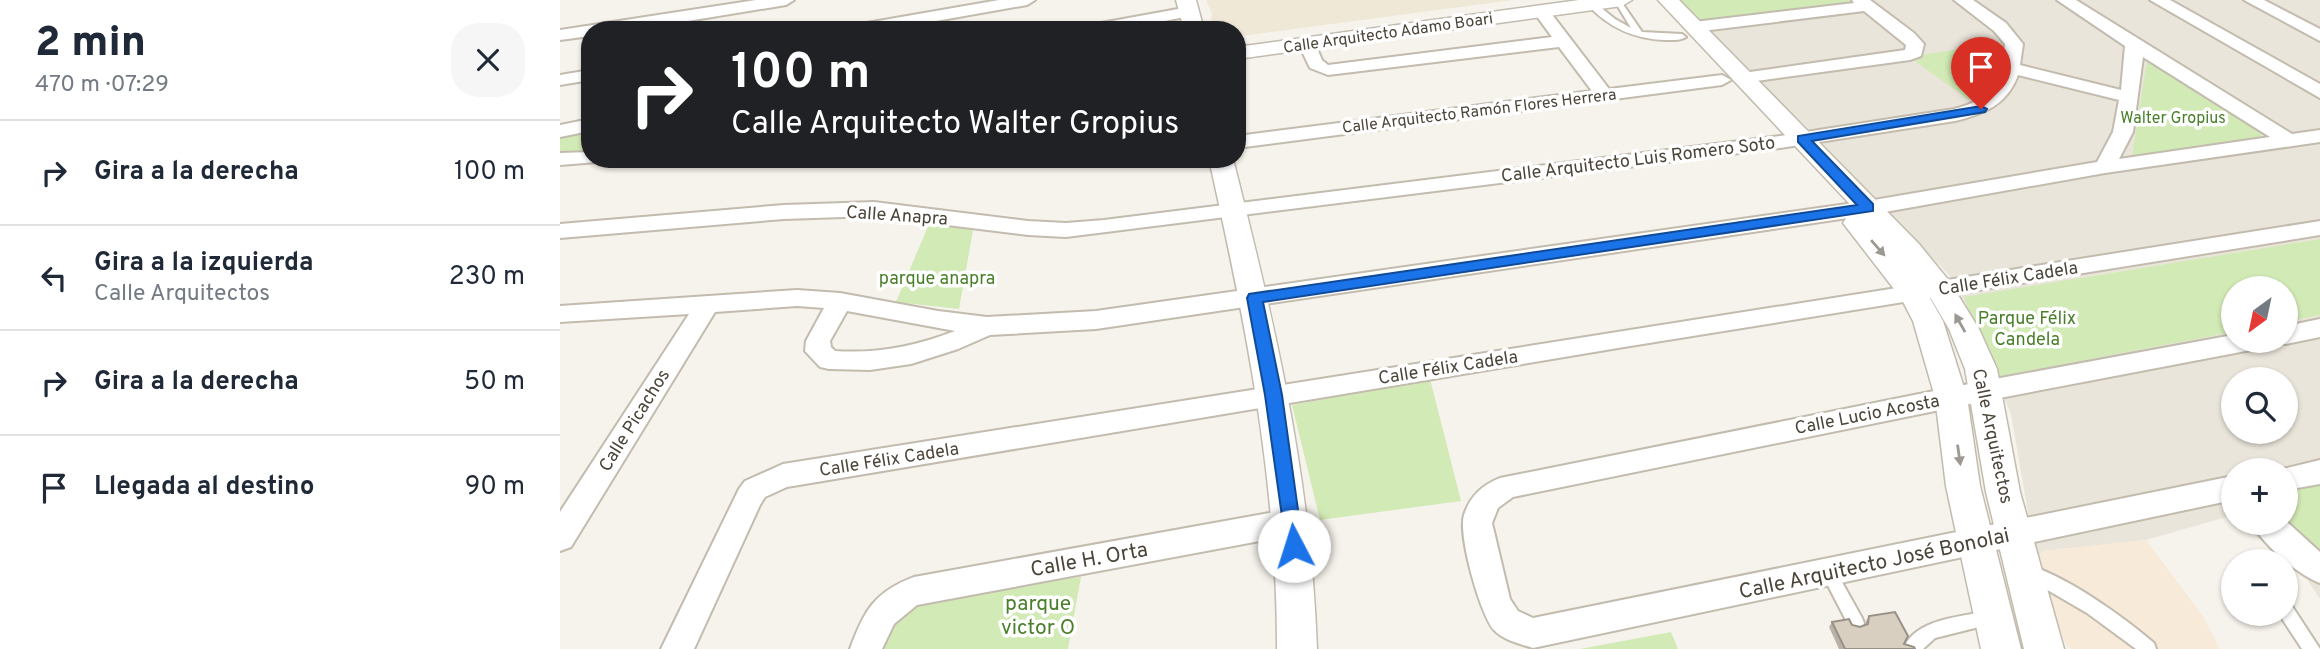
<!DOCTYPE html>
<html lang="es">
<meta charset="utf-8">
<style>
body{margin:0;font-family:Overpass,sans-serif;background:#f6f6f7;color:#1f2937;height:100vh;display:flex;flex-direction:column;font-size:26px;white-space:nowrap}
*{box-sizing:border-box;margin:0}
p{font-size:23px;color:#747a83}
.icon{flex:none;width:38px;height:38px;fill:none;stroke:currentColor;stroke-width:2;stroke-linecap:round;stroke-linejoin:round}
.map{position:relative;flex:1;overflow:hidden}
.details{display:flex;flex-direction:column;background:#fff;width:560px}
.details>*{flex:none}
.guide{position:absolute;left:21px;top:21px;width:665px;height:147px;border-radius:28px;box-shadow:0 2px 5px #0004;background:#202124;color:#fff;overflow:hidden}
.needle{width:46px;rotate:213deg}
.tools{position:absolute;left:1661px;top:276px;display:grid;gap:14px}
.tools a{display:grid;place-items:center;width:77px;height:77px;border-radius:50%;background:#fff;box-shadow:0 2px 5px #0004;font-size:35px}
.pin{position:absolute;display:grid;place-items:center;width:60px;height:60px;color:#fff;margin:-72px -30px;border-radius:50% 50% 50% 0;rotate:-45deg;box-shadow:0 0 7px #0007}
.pin .icon{rotate:45deg}
.me{position:absolute;width:77px;margin:-38px;rotate:355deg;stroke-linejoin:round;filter:drop-shadow(0 0 5px #0008)}
.turn{display:flex;align-items:center;gap:24px;height:147px;padding:0 35px;font-size:32px}
.turn .icon{width:91px;height:91px;stroke-width:2.5}
.turn b{display:block;font-size:49px;line-height:60px}
.round{display:grid;place-items:center;flex:none;width:74px;height:74px;border-radius:28px;background:#f6f6f7}
.summary{display:flex;align-items:center;justify-content:space-between;height:119px;padding:0 35px}
h1{font-size:42px;font-weight:800;line-height:52px}
ul{padding:0;list-style:none}
li{display:flex;align-items:center;gap:21px;height:105px;padding:0 35px;border-top:2px solid #e0e1e3}
li div{flex:1}
li b{display:block;font-size:26px}
li em{font-style:normal}
main{display:flex;flex:1;min-height:0}
.map>svg:first-child{display:block}
</style>
<main>
<section class="details">
<div class="summary"><div><h1>2 min</h1><p>470 m · 07:29</p></div><a class="round"><svg class="icon" aria-label="close" viewBox="0 0 24 24"><path d="M6 6l12 12M18 6L6 18"/></svg></a></div>
<ul>
<li><svg class="icon" aria-label="right" viewBox="0 0 24 24"><path d="M7 20v-9h11M14 6l5 5-5 5"/></svg><div><b>Gira a la derecha</b></div><em>100 m</em></li>
<li><svg class="icon" aria-label="left" viewBox="0 0 24 24"><path d="M17 20v-9H6M10 6l-5 5 5 5"/></svg><div><b>Gira a la izquierda</b><p>Calle Arquitectos</p></div><em>230 m</em></li>
<li><svg class="icon" aria-label="right" viewBox="0 0 24 24"><path d="M7 20v-9h11M14 6l5 5-5 5"/></svg><div><b>Gira a la derecha</b></div><em>50 m</em></li>
<li><svg class="icon" aria-label="arrive" viewBox="0 0 24 24"><path d="M6 21V4h12l-3 4 3 4H6"/></svg><div><b>Llegada al destino</b></div><em>90 m</em></li>
</ul>
</section>
<div class="map">
<svg width="1760" height="649" viewBox="0 0 1760 649">
<rect width="100%" height="100%" fill="#f6f3ec"/>
<path fill="#eae5da" fill-rule="evenodd" d="M1119,0H1760V599L1745,576L1680,523H1726V471H1673V518L1670,516L1586,540L1483,551L1476,559L1451,414L1390,276L1244,124L1183,67ZM1673,289H1726V341H1673ZM1673,380H1726V432H1673Z"/>
<path fill="#f7ead8" d="M1586,540L1642,615L1660,649H1511L1505,643L1476,559L1483,551Z"/>
<path fill="#efe8d6" d="M646,0H953L681,36H677V30H654L650,27L652,14Z"/>
<path fill="#d2eab5" d="M1108,0H1300L1308,6L1134,27Z
M1442,43L1409,100L1355,61L1353,56Z
M1587,61L1701,132V137L1572,156Z
M30,125V158L0,159V131Z
M369,224L413,230L399,309L336,302Z
M1760,239V315L1726,322V289H1673V332L1435,377L1404,297Z
M870,379L901,501L760,520L732,405Z
M1760,477V554L1726,523V484Z
M521,577L508,649H322L340,596Z
M1111,632L1118,649H1020Z"/>
<g fill="none" stroke-linecap="round" stroke-linejoin="round">
<defs>
<path id="service" d="M1054,0H1060L1082,32L1122,34L1126,37C1120,41 1113,40 1105,40C1074,39 1049,28 1027,4L1034,2L1055,19L1071,28Z
M1268,564L1273,566L1302,618L1304,623L1302,628L1296,630L1290,628L1263,576L1260,571L1263,566Z
M1472,566C1513,581 1561,615 1594,643L1596,649H1576L1527,613L1467,578L1464,573L1467,568Z
M1726,604L1732,606L1760,649H1742L1719,614H1726Z
M1429,611L1435,613L1437,618L1435,623L1375,638L1363,649H1343C1356,618 1401,617 1429,611Z"/>
<path id="minor" d="M196,0H234L226,5L73,30H30V36L0,40V30Z
M439,0H475L467,5L325,30H287L295,25Z
M1292,0H1310L1354,33L1364,44L1361,56L1350,60L1182,83L1173,78L1176,74L1345,50L1346,45L1304,11L1134,32L1126,27L1134,22L1294,3Z
M1394,0H1413L1446,23L1463,44L1460,65L1561,90L1565,46L1497,0H1516L1732,134L1760,130V142L1545,173L1308,215L536,329L430,335L398,349L351,364L310,370L269,369L260,367L245,351L246,341L264,308L237,306L155,312L11,547L0,551V512L129,314L0,322V306L237,290L280,293L378,311L427,317L536,311L1308,201L1537,162L1553,132L1559,100L1458,75C1447,105 1424,114 1395,121L1220,148L506,237L468,235L314,216L224,219L0,238V224L224,205L314,202L468,221L506,223L544,220L1220,136L1394,109C1433,99 1441,83 1445,44L1434,31ZM1583,57L1710,137L1559,159L1573,132ZM287,311L395,331C356,346 317,354 275,351L271,347L270,341Z
M1590,0H1610L1760,84V98Z
M1684,0H1704L1760,29V41Z
M981,6L987,8L1049,89L1162,75L1171,80L1162,85L677,148V136L1032,91L999,47L768,75L750,68L738,43L741,39H753L762,60L768,65L992,37L973,11Z
M629,7L637,12L635,15L559,30H522L530,25Z
M30,70V80L0,85V75Z
M30,119V131L0,137V125Z
M30,152V159H39L37,162L0,165V153Z
M1760,221V235L1064,347L227,487L205,497L200,505L134,649H101L179,489L185,481L223,464Z
M1760,319V337L1726,344L1717,341H1726V326Z
M1673,335V341H1703L1700,347L1691,350L1424,401L953,497L938,508L932,523L950,599L958,611L973,618L1673,476V500L973,648C960,644 943,640 934,630C920,614 898,535 904,515C910,496 922,485 940,478L1424,381Z
M1760,460V484L1726,490V471H1715Z
M732,509L742,513L747,522L742,531L732,535L357,605L334,624L322,649H290C304,611 314,592 354,577Z
M1726,521L1760,552V583C1738,575 1702,544 1692,523Z"/>
<path id="tertiary" d="M616,0H636L644,30H624Z
M1019,0H1072L1062,6L677,59V47Z
M1098,0H1119L1359,244L1390,282L1419,329L1437,369L1460,492L1504,649H1464L1426,492L1405,369L1389,329L1369,295L1366,291L1383,321L1407,397L1420,486L1461,649H1421L1386,486L1375,397L1353,321L1341,298L1283,223L1287,217L1301,216Z
M649,159H673C715,324 751,478 757,649H717C717,478 686,325 649,159Z"/>
</defs>
<use href="#service" stroke="#c2bbae" stroke-width="4"/>
<use href="#minor" stroke="#c2bbae" stroke-width="4"/>
<use href="#tertiary" stroke="#c2bbae" stroke-width="3"/>
<use href="#service" fill="#fff" fill-rule="evenodd"/>
<use href="#minor" fill="#fff" fill-rule="evenodd"/>
<use href="#tertiary" fill="#fff" fill-rule="evenodd"/>
</g>
<path fill="#bab2a6" d="M1309,616L1344,644L1355,649H1279L1269,627L1272,622L1300,627L1305,625L1306,621Z"/>
<path fill="#d8cfc1" stroke="#979187" stroke-width="2" d="M1335,612L1348,636L1344,644L1354,647L1355,649H1285L1272,622L1289,619L1292,625L1300,627L1308,624L1309,616Z"/>
<defs><path id="oneway-solid" d="M-6-.8H1V-3.2L6.5 0L1 3.2V.8H-6Z" transform="scale(1.75)"/></defs>
<g fill="#9c9892">
<use href="#oneway-solid" transform="translate(1318 248) rotate(49)"/>
<use href="#oneway-solid" transform="translate(1400 323) rotate(-119)"/>
<use href="#oneway-solid" transform="translate(1399 455) rotate(82)"/>
</g>
<path fill="#1a73e8" stroke="#114b97" stroke-width="2" d="M1421,106L1427,109L1425,112L1252,141L1313,204V211L703,302L722,395L743,546L741,552L734,555L727,552L705,395L687,298L689,294L1297,205L1238,142V136Z"/>
<g text-anchor="middle" stroke-width="7" stroke-linejoin="round" paint-order="stroke">
<g font-size="16" fill="#4b4439" stroke="#fff">
<text transform="translate(828 32) rotate(-8)" y="6">Calle Arquitecto Adamo Boari</text>
<text transform="translate(919 110) rotate(-7)" y="6">Calle Arquitecto Ramón Flores Herrera</text>
</g>
<g font-size="16" fill="#4a7f2a" stroke="#fff">
<text x="1613" y="123">Walter Gropius</text>
</g>
<g font-size="18" fill="#4b4439" stroke="#fff">
<text transform="translate(1078 159) rotate(-7)" y="6">Calle Arquitecto Luis Romero Soto</text>
<text transform="translate(337 215) rotate(4)" y="6">Calle Anapra</text>
<text transform="translate(1448 278) rotate(-9)" y="6">Calle Félix Cadela</text>
<text transform="translate(888 367) rotate(-9)" y="6">Calle Félix Cadela</text>
<text transform="translate(1307 414) rotate(-11)" y="6">Calle Lucio Acosta</text>
<text transform="translate(74 420) rotate(-58)" y="6">Calle Picachos</text>
<text transform="translate(1433 436) rotate(78)" y="6">Calle Arquitectos</text>
<text transform="translate(329 459) rotate(-9)" y="6">Calle Félix Cadela</text>
</g>
<g font-size="18" fill="#4a7f2a" stroke="#fff">
<text x="377" y="284">parque anapra</text>
<text x="1467" y="324">Parque Félix<tspan x="1467" dy="21">Candela</tspan></text>
</g>
<g font-size="21" fill="#4b4439" stroke="#fff">
<text transform="translate(529 559) rotate(-10)" y="7">Calle H. Orta</text>
<text transform="translate(1314 563) rotate(-12)" y="7">Calle Arquitecto José Bonolai</text>
</g>
<g font-size="21" fill="#4a7f2a" stroke="#fff">
<text x="478" y="610">parque<tspan x="478" dy="24">victor O</tspan></text>
</g>
</g>
</svg>
<div class="tools">
<a><svg class="needle" viewBox="-14 -14 28 28"><path d="M0-13l5 13h-10z" fill="#e53935"/><path d="M0 13l5-13h-10z" fill="#747a83"/></svg></a>
<a><svg class="icon" aria-label="search" viewBox="0 0 24 24"><circle cx="10" cy="10" r="6"/><path d="M15 15l6 6"/></svg></a>
<a>+</a>
<a>−</a>
</div>
<div class="pin" style="left:1421px;top:109px;background:#d93025"><svg class="icon" aria-label="arrive" viewBox="0 0 24 24"><path d="M6 21V4h12l-3 4 3 4H6"/></svg></div>
<svg class="me" style="left:734px;top:546px" viewBox="-20 -20 40 40"><circle r="19" fill="#fff"/><path d="M0-13L10 11 0 6-10 11z" fill="#1a73e8"/></svg>
<div class="guide">
<div class="turn"><svg class="icon" aria-label="right" viewBox="0 0 24 24"><path d="M7 20v-9h11M14 6l5 5-5 5"/></svg><div><b>100 m</b>Calle Arquitecto Walter Gropius</div></div>
</div>
</div>
</main>
